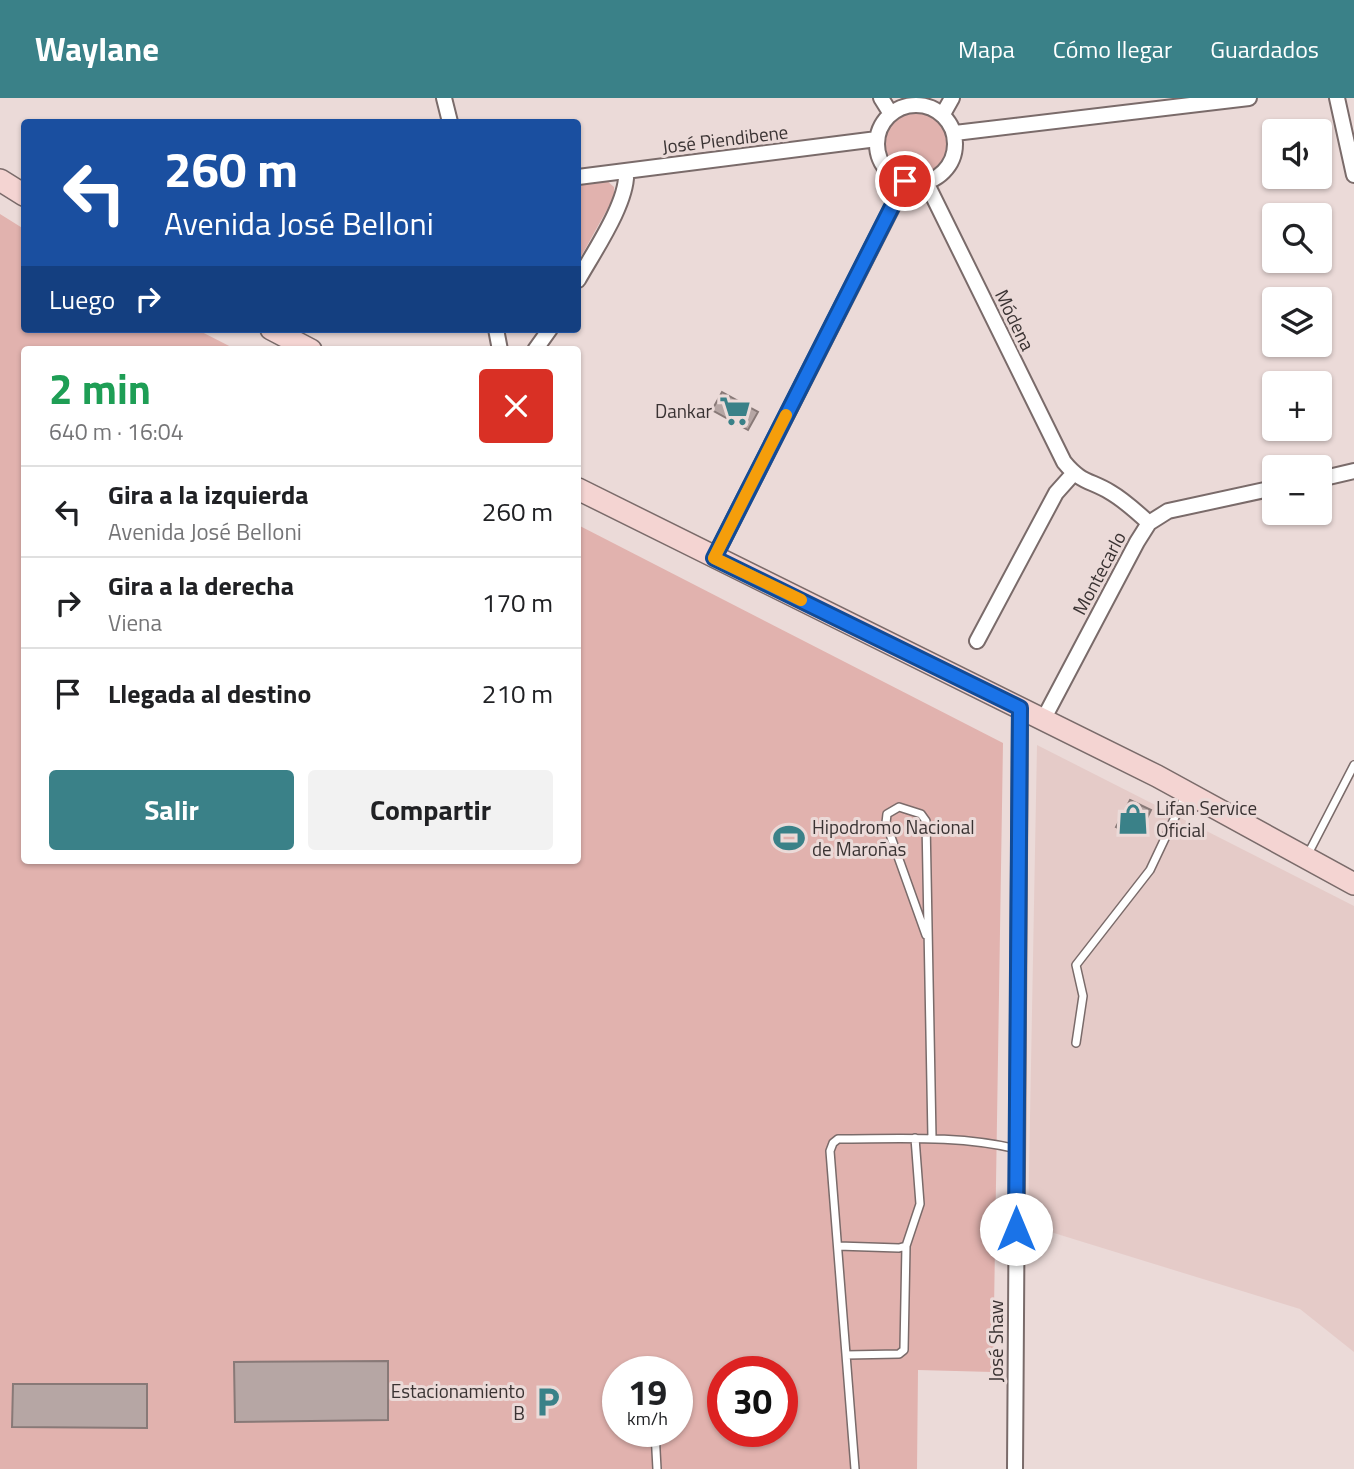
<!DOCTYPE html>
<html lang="es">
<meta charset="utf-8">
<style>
body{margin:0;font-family:"Titillium Web",sans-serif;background:#f2f2f2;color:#202124;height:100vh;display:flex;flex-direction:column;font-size:26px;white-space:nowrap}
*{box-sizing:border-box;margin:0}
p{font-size:23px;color:#757577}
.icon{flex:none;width:38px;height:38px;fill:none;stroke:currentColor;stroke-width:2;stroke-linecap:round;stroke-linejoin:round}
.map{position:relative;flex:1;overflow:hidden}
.panel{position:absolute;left:21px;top:248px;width:560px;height:518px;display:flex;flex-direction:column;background:#fff;border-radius:7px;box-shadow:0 2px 5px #0004}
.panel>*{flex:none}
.banner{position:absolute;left:21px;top:21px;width:560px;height:214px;border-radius:7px;box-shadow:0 2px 5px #0004;background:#1a4fa0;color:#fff;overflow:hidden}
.controls{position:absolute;left:1262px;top:21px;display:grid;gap:14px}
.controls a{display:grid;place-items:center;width:70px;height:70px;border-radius:7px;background:#fff;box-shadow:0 2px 5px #0004;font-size:35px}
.speed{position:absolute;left:602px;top:1258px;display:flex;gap:14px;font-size:35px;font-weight:700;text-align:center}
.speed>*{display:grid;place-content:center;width:91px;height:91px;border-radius:50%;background:#fff;box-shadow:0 2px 5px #0004;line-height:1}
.speed small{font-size:18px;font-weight:400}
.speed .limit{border:10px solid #d22;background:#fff;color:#111}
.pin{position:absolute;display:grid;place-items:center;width:60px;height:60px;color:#fff;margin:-30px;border:4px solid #fff;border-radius:50%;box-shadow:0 2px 7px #0007}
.me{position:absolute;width:77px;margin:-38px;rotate:0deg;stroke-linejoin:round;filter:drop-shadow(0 0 5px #0008)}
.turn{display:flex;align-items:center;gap:24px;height:147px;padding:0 28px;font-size:32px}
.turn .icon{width:91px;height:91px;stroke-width:2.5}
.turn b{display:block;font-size:49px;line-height:60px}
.then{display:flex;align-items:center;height:66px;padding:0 28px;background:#0003;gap:14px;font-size:26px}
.round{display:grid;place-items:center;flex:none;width:74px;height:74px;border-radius:7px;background:#f2f2f2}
.head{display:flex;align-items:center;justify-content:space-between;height:119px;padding:0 28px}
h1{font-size:42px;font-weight:700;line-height:52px;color:#1e9e55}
.cta{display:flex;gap:14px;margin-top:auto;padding:14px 28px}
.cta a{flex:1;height:80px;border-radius:7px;background:#3a8188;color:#fff;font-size:28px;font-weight:700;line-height:80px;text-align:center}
.cta a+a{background:#f2f2f2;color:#202124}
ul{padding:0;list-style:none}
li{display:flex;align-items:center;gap:21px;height:91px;padding:0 28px;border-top:2px solid #e0e0e0}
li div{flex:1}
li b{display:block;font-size:26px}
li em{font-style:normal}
header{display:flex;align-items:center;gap:42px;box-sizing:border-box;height:98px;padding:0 35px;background:#3a8188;color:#fff}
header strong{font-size:33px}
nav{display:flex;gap:38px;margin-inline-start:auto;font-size:24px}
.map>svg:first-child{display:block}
</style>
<header>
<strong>Waylane</strong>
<nav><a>Mapa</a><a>Cómo llegar</a><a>Guardados</a></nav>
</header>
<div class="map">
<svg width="1354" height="1371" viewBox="0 0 1354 1371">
<rect width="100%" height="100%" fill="#ebdad8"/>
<path fill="#e5cbc8" d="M1037,647L1354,808V1254L1300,1211L1028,1127Z"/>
<path fill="#e1b2ae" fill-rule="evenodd" d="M884 47a32 32 0 1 1 64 0a32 32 0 1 1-64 0Z
M606,82L614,89V99L578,164V86Z
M0,116L24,131V231H196L237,252H24V763H578V427L1003,645L993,1274L918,1272L917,1371H0ZM618,1274H677V1334H618ZM723,1274H782V1334H723Z"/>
<path fill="#b6a6a4" stroke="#887977" stroke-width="2" d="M722,294L758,314L748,332L712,312Z
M1130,702L1151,712L1139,737L1124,729L1122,732L1116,729Z
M388,1263V1322L235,1324L234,1264Z
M13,1286H147V1330L12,1329Z"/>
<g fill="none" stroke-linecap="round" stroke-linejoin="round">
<defs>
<path id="service" d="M1308,756L1354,667
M926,837L886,725L887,716L899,709L921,716L926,723L932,1040
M1076,945L1083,898L1076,867L1150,772L1185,698
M838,1148L899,1150L906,1148L920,1106L915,1040
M846,1257L899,1256L904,1252L906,1148
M655,1334L657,1371
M855,1371L830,1053L833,1045L838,1041C898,1041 958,1037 1017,1051"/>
<path id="minor" d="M444,0L450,24
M881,0L891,16
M1337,0L1354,77
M877 46a39 39 0 1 1 78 0a39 39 0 1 1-78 0Z
M943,16L952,0
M955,35L1249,0
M578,79L877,41
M926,84L1064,364C1081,385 1090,382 1110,394C1124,402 1137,414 1149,425
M578,182C593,155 629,103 626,73
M496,231L500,252
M535,252L550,231
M1320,381L1354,373
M714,460L905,84
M977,543L1056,395L1073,376
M1043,622L1137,444L1149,425L1168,413L1274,390
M1015,1371L1020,610"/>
<path id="secondary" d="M0,82L24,97
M271,231L311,252
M578,391L1157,678L1354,786"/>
</defs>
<use href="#service" stroke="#7a6b6a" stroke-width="10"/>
<use href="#minor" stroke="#7a6b6a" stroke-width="18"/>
<use href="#secondary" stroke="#7a6b6a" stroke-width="24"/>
<use href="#service" stroke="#fff" stroke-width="7"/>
<use href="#minor" stroke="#fff" stroke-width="14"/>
<use href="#secondary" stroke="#f4d4d2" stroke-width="21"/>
</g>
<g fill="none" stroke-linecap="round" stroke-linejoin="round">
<defs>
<path id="route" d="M905,83L714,460L1020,610L1016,1131"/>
</defs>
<use href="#route" stroke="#114b97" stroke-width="18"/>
<use href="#route" stroke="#1a73e8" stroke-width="12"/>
<path stroke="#f59e0b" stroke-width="12" d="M786,317L714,460L801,502"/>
</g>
<defs>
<symbol id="supermarket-bare" viewBox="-9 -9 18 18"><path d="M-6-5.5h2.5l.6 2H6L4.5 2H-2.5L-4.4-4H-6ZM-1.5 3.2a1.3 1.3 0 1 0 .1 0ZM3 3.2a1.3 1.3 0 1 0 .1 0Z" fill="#3a8188" stroke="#ebdad8" stroke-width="2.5" paint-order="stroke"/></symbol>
<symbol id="shop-bare" viewBox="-9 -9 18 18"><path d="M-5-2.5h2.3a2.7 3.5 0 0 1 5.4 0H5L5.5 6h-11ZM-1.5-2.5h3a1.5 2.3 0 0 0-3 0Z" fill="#3a8188" stroke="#ebdad8" stroke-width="2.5" paint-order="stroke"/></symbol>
<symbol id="stadium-bare" viewBox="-9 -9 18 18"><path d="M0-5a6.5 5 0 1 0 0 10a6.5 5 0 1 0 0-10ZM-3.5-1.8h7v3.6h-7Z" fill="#3a8188" stroke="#ebdad8" stroke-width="2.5" paint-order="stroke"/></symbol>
<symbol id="parking-bare" viewBox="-9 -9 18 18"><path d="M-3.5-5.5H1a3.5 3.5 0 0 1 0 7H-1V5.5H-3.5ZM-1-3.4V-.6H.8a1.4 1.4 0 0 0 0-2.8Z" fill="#3a8188" stroke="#ebdad8" stroke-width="2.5" paint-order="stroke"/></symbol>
</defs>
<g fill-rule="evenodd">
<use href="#supermarket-bare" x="713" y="291" width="44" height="44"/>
<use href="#shop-bare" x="1111" y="699" width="44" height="44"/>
<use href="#stadium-bare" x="767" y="718" width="44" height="44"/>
<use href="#parking-bare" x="526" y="1282" width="44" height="44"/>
</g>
<g text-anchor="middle" stroke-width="6" stroke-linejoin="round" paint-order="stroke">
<g font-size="19" fill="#3a3333" stroke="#ebdad8">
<text transform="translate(725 41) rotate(-7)" y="7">José Piendibene</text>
<text transform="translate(1015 222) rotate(64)" y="7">Módena</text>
<text transform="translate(1099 475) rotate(-62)" y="7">Montecarlo</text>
<text transform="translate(996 1243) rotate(-90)" y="7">José Shaw</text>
</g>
<g font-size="19" fill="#3a3333" stroke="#ebdad8" text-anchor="end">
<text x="712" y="320">Dankar</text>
<text x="1156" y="717" text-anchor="start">Lifan Service<tspan x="1156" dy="22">Oficial</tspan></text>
<text x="812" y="736" text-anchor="start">Hipodromo Nacional<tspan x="812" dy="22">de Maroñas</tspan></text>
<text x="525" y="1300">Estacionamiento<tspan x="525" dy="22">B</tspan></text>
</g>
</g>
</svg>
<div class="controls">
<a><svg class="icon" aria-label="sound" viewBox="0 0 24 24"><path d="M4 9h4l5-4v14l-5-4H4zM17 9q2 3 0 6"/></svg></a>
<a><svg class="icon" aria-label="search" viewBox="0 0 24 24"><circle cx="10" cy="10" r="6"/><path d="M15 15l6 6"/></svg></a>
<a><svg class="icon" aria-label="layers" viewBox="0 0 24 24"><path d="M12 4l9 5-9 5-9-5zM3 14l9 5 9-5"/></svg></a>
<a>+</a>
<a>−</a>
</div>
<div class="speed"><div>19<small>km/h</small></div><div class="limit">30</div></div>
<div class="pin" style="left:905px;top:83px;background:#d93025"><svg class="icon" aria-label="arrive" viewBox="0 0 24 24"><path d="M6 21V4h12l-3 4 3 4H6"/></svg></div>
<svg class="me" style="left:1016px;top:1131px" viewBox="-20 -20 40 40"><circle r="19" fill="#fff"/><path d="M0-13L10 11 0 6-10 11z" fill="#1a73e8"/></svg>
<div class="banner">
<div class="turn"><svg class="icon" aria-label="left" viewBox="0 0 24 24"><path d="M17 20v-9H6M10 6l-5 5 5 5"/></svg><div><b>260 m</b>Avenida José Belloni</div></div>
<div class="then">Luego<svg class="icon" aria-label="right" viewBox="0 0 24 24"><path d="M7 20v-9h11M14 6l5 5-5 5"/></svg></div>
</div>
<section class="panel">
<div class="head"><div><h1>2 min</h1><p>640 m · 16:04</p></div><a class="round" style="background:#d93025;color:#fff"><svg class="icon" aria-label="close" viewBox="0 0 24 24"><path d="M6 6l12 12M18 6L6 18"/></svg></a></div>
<ul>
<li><svg class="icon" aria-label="left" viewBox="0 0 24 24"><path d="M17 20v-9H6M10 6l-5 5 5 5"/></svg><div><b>Gira a la izquierda</b><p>Avenida José Belloni</p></div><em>260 m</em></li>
<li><svg class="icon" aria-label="right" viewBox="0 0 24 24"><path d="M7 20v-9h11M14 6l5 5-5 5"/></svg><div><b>Gira a la derecha</b><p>Viena</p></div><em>170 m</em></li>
<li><svg class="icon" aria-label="arrive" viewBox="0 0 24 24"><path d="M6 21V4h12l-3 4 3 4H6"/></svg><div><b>Llegada al destino</b></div><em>210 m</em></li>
</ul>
<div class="cta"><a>Salir</a><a>Compartir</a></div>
</section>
</div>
